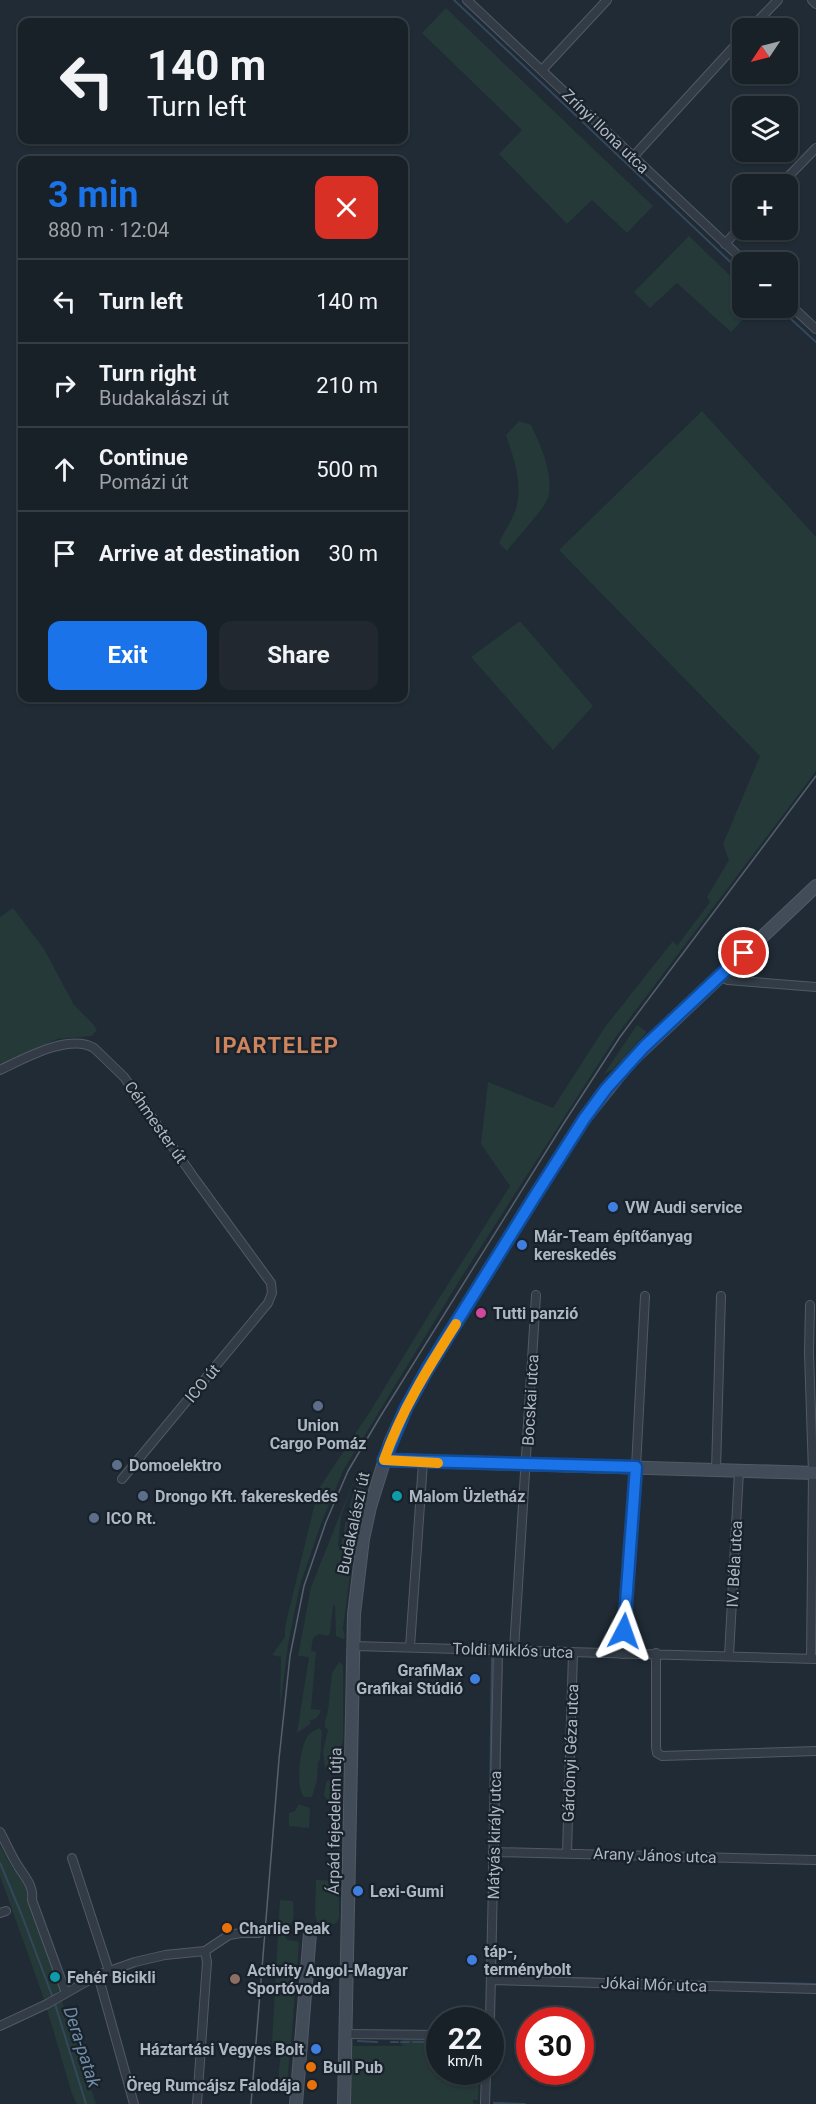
<!DOCTYPE html>
<meta charset="utf-8">
<style>
body{margin:0;font-family:Roboto,sans-serif;background:#212830;color:#f1f3f6;height:100vh;display:flex;flex-direction:column;font-size:22px;white-space:nowrap}
*{box-sizing:border-box;margin:0}
p{font-size:20px;color:#9fa3a8}
.icon{flex:none;width:33px;height:33px;fill:none;stroke:currentColor;stroke-width:2;stroke-linecap:round;stroke-linejoin:round}
.map{position:relative;flex:1;overflow:hidden}
.panel{position:absolute;left:18px;top:156px;width:390px;height:546px;display:flex;flex-direction:column;background:#182028;border-radius:12px;box-shadow:0 2px 4px #0004,0 0 0 2px #363e45}
.panel>*{flex:none}
.top-card{position:absolute;left:18px;top:18px;width:390px;height:126px;border-radius:12px;box-shadow:0 2px 4px #0004,0 0 0 2px #363e45;background:#182028;color:#f1f3f6;overflow:hidden}
.needle{width:39px;rotate:235deg}
.fabs{position:absolute;left:732px;top:18px;display:grid;gap:12px}
.fabs a{display:grid;place-items:center;width:66px;height:66px;border-radius:12px;background:#182028;box-shadow:0 2px 4px #0004,0 0 0 2px #363e45;font-size:30px}
.speed{position:absolute;left:426px;top:2007px;display:flex;gap:12px;font-size:30px;font-weight:700;text-align:center}
.speed>*{display:grid;place-content:center;width:78px;height:78px;border-radius:50%;background:#182028;box-shadow:0 2px 4px #0004,0 0 0 2px #363e45;line-height:1}
.speed small{font-size:15px;font-weight:400}
.speed .limit{border:9px solid #d22;background:#fff;color:#111}
.pin{position:absolute;display:grid;place-items:center;width:51px;height:51px;color:#fff;margin:-26px;border:3px solid #fff;border-radius:50%;box-shadow:0 2px 6px #0007}
.me{position:absolute;width:66px;margin:-33px;rotate:4deg;stroke-linejoin:round;filter:drop-shadow(0 0 4px #0008)}
.turn{display:flex;align-items:center;gap:21px;height:126px;padding:0 30px;font-size:27px}
.turn .icon{width:78px;height:78px;stroke-width:2.5}
.turn b{display:block;font-size:42px;line-height:51px}
.round{display:grid;place-items:center;flex:none;width:63px;height:63px;border-radius:12px;background:#212830}
.overview{display:flex;align-items:center;justify-content:space-between;height:102px;padding:0 30px}
h1{font-size:36px;font-weight:700;line-height:45px;color:#1a73e8}
.cta{display:flex;gap:12px;margin-top:auto;padding:12px 30px}
.cta a{flex:1;height:69px;border-radius:12px;background:#1a73e8;color:#fff;font-size:24px;font-weight:700;line-height:69px;text-align:center}
.cta a+a{background:#212830;color:#f1f3f6}
ul{padding:0;list-style:none}
li{display:flex;align-items:center;gap:18px;height:84px;padding:0 30px;border-top:2px solid #363e45}
li div{flex:1}
li b{display:block;font-size:22px}
li em{font-style:normal}
.map>svg:first-child{display:block}
</style>
<div class="map">
<svg width="816" height="2104" viewBox="0 0 816 2104">
<rect width="100%" height="100%" fill="#202b35"/>
<path fill="#253938" d="M446,8L653,206L627,233L592,200L567,224L499,154L522,130L422,33Z
M689,236L742,287V308H754L731,332L677,283L650,308L634,292Z
M702,411L816,537V771L617,1035L461,1278L344,1469L322,1521L300,1585L288,1645L280,1708L281,1657L272,1655L285,1637V1627L318,1490L371,1410L433,1308L510,1186L481,1144L488,1082L553,1108L605,1027L673,941L677,946L710,902L707,897L729,860L723,844L760,756L559,550Z
M519,421L531,425C541,446 554,474 548,498C545,508 515,540 507,551L499,543C504,532 512,520 516,509C523,484 514,459 506,435Z
M520,621L593,706L553,750L471,657Z
M13,908L44,949L74,1005L93,1024L97,1030L92,1036L57,1039L0,1066V917Z
M637,1025L647,1032L613,1069L604,1074Z
M366,1474L351,1567L343,1628L345,1637L343,1639L336,1636L335,1606L333,1605L330,1633L328,1636L319,1634L313,1638L311,1651L316,1652L311,1709L321,1710C319,1717 316,1720 309,1720L311,1722L310,1724L297,1733L309,1657L298,1656L311,1587L356,1475L341,1517L338,1546H341C344,1530 352,1481 366,1474Z
M339,1662L343,1665V1740L341,1747L325,1769L323,1751L328,1730L325,1727V1721L328,1711L331,1682L332,1673Z
M319,1728L322,1731L320,1760L318,1762L317,1780L312,1797H304C295,1785 300,1749 307,1737C310,1732 315,1731 319,1728Z
M331,1779L335,1780L340,1784L339,1918L336,1923L328,1926L317,1922L315,1914L316,1880L338,1881L339,1820L324,1795L326,1782Z
M299,1804L310,1808L309,1828L289,1826V1813L295,1811Z
M0,1846L13,1869L18,1868L23,1877L63,1988L54,1994L58,2003L62,2001L96,2104H77L72,2094L44,1999L0,1876Z
M280,1900L293,1901C294,1916 296,1928 278,1930Z
M278,1934H284L287,1940L297,1941L299,1943L291,2044L272,2043Z
M403,2039L439,2041L440,2072H479V2073H473V2081H479L478,2100H473V2103L478,2104H350L351,2043H353V2046H407L401,2045Z
M281,2049L290,2050L287,2083L278,2082Z"/>
<g fill="none" stroke-linecap="round" stroke-linejoin="round">
<path stroke="#34485c" stroke-width="2" d="M454,0L742,273
M779,308L816,342
M457,1653L485,1654
M498,1845L502,1654
M0,1863L21,1913L53,1998
M489,1885L492,1654
M497,1886L498,1858
M501,1976L681,1981
M723,1982L816,1984
M55,2004L86,2104
M358,2041L377,2042
M391,2042H398
M401,2042H409
M413,2042H427
M430,2042H440
M494,2103L525,2104"/>
<defs>
<path id="street" d="M467,0L745,262
M812,0L816,4
M751,28L778,0
M542,70L607,0
M633,157L742,38
M781,184L816,148
M725,244L742,225
M788,303L816,329
M720,977L728,980L816,987
M0,1070C23,1059 69,1033 94,1048L124,1077L195,1179L271,1283L272,1293L268,1303L122,1479
M810,1305L809,1353L813,1473L811,1659
M716,1470L721,1296
M354,1646L816,1659
M410,1647L423,1462
M514,1650L536,1295
M656,1653V1747L657,1753L662,1756L816,1751
M622,1654L636,1467L645,1296
M729,1656L739,1471
M0,1832C6,1843 11,1855 18,1866C25,1877 34,1886 32,1900L66,1993
M493,1852L816,1860
M567,1853L573,1653
M72,1858L109,1971
M0,1913L6,1911
M98,1975L134,2104
M491,1980L816,1989
M490,2020L498,1649
M0,2026L47,2004L98,1975L135,1962L165,1955L205,1951L229,1935L241,1933H259
M346,2034L440,2035
M197,2104L207,1962L205,1951
M485,2104L486,2072"/>
<path id="secondary" d="M384,1460L816,1473
M296,2104L310,1933
M344,2104L354,1614L363,1539L370,1507L390,1443L406,1408L428,1368L535,1196L584,1119L629,1063L816,886"/>
</defs>
<use href="#street" stroke="#515a64" stroke-width="10"/>
<use href="#secondary" stroke="#515a64" stroke-width="14"/>
<use href="#street" stroke="#333c46" stroke-width="8"/>
<use href="#secondary" stroke="#414c58" stroke-width="12"/>
<path stroke="#55616d" stroke-width="1.5" d="M251,2104L279,1759L290,1656L304,1586L326,1522L348,1471L380,1417L562,1126L620,1037L816,776"/>
</g>
<g fill="none" stroke-linecap="round" stroke-linejoin="round">
<defs>
<path id="route" d="M624,1631L636,1467L384,1460L406,1408L428,1368L535,1196L584,1119L606,1089L644,1047L744,953"/>
</defs>
<use href="#route" stroke="#114b97" stroke-width="15"/>
<use href="#route" stroke="#1a73e8" stroke-width="10"/>
<path stroke="#f59e0b" stroke-width="10" d="M438,1463L384,1460C401,1411 428,1368 456,1324"/>
</g>
<g fill="#3f7fe0" stroke="#19212a" stroke-width="2">
<circle cx="613" cy="1207" r="6"/>
<circle cx="522" cy="1245" r="6"/>
<circle cx="475" cy="1679" r="6"/>
<circle cx="358" cy="1891" r="6"/>
<circle cx="472" cy="1960" r="6"/>
<circle cx="316" cy="2049" r="6"/>
</g>
<circle fill="#d1479c" stroke="#19212a" stroke-width="2" cx="481" cy="1313" r="6"/>
<g fill="#5c6f8a" stroke="#19212a" stroke-width="2">
<circle cx="318" cy="1406" r="6"/>
<circle cx="117" cy="1465" r="6"/>
<circle cx="143" cy="1496" r="6"/>
<circle cx="94" cy="1518" r="6"/>
</g>
<g fill="#0f9aa8" stroke="#19212a" stroke-width="2">
<circle cx="397" cy="1496" r="6"/>
<circle cx="55" cy="1977" r="6"/>
</g>
<g fill="#e8710a" stroke="#19212a" stroke-width="2">
<circle cx="227" cy="1928" r="6"/>
<circle cx="311" cy="2067" r="6"/>
<circle cx="312" cy="2085" r="6"/>
</g>
<circle fill="#8d6e63" stroke="#19212a" stroke-width="2" cx="235" cy="1979" r="6"/>
<g text-anchor="middle" stroke-width="4.5" stroke-linejoin="round" paint-order="stroke">
<g font-size="16" fill="#adb7c3" stroke="#19212a">
<text transform="translate(606 131) rotate(44)" y="6">Zrínyi Ilona utca</text>
<text transform="translate(156 1122) rotate(55)" y="6">Céhmester út</text>
<text transform="translate(202 1383) rotate(-50)" y="6">ICO út</text>
<text transform="translate(530 1400) rotate(-87)" y="6">Bocskai utca</text>
<text transform="translate(353 1523) rotate(-78)" y="6">Budakalászi út</text>
<text transform="translate(734 1564) rotate(-87)" y="6">IV. Béla utca</text>
<text transform="translate(513 1650) rotate(2)" y="6">Toldi Miklós utca</text>
<text transform="translate(570 1753) rotate(-88)" y="6">Gárdonyi Géza utca</text>
<text transform="translate(334 1821) rotate(-89)" y="6">Árpád fejedelem útja</text>
<text transform="translate(494 1835) rotate(-89)" y="6">Mátyás király utca</text>
<text transform="translate(655 1855) rotate(2)" y="6">Arany János utca</text>
<text transform="translate(654 1984) rotate(2)" y="6">Jókai Mór utca</text>
</g>
<g font-size="16" font-weight="bold" fill="#adb7c3" stroke="#19212a" text-anchor="start">
<text x="625" y="1213">VW Audi service</text>
<text x="534" y="1242">Már-Team építőanyag<tspan x="534" dy="18">kereskedés</tspan></text>
<text x="493" y="1319">Tutti panzió</text>
<text x="318" y="1431" text-anchor="middle">Union<tspan x="318" dy="18">Cargo Pomáz</tspan></text>
<text x="129" y="1471">Domoelektro</text>
<text x="155" y="1502">Drongo Kft. fakereskedés</text>
<text x="409" y="1502">Malom Üzletház</text>
<text x="106" y="1524">ICO Rt.</text>
<text x="463" y="1676" text-anchor="end">GrafiMax<tspan x="463" dy="18">Grafikai Stúdió</tspan></text>
<text x="370" y="1897">Lexi-Gumi</text>
<text x="239" y="1934">Charlie Peak</text>
<text x="484" y="1957">táp-,<tspan x="484" dy="18">terménybolt</tspan></text>
<text x="247" y="1976">Activity Angol-Magyar<tspan x="247" dy="18">Sportóvoda</tspan></text>
<text x="67" y="1983">Fehér Bicikli</text>
<text x="304" y="2055" text-anchor="end">Háztartási Vegyes Bolt</text>
<text x="323" y="2073">Bull Pub</text>
<text x="300" y="2091" text-anchor="end">Öreg Rumcájsz Falodája</text>
</g>
<g font-size="18" font-style="italic" fill="#6f8ba6" stroke="#19212a">
<text transform="translate(82 2047) rotate(72)" y="6">Dera-patak</text>
</g>
<g font-size="22" font-weight="bold" letter-spacing="1.5" fill="#ce845d" stroke="#19212a">
<text x="277" y="1053">IPARTELEP</text>
</g>
</g>
</svg>
<div class="fabs">
<a><svg class="needle" viewBox="-14 -14 28 28"><path d="M0-13l5 13h-10z" fill="#e53935"/><path d="M0 13l5-13h-10z" fill="#9fa3a8"/></svg></a>
<a><svg class="icon" aria-label="layers" viewBox="0 0 24 24"><path d="M12 4l9 5-9 5-9-5zM3 14l9 5 9-5"/></svg></a>
<a>+</a>
<a>−</a>
</div>
<div class="speed"><div>22<small>km/h</small></div><div class="limit">30</div></div>
<div class="pin" style="left:744px;top:953px;background:#d93025"><svg class="icon" aria-label="arrive" viewBox="0 0 24 24"><path d="M6 21V4h12l-3 4 3 4H6"/></svg></div>
<svg class="me" style="left:624px;top:1631px" viewBox="-20 -20 40 40"><path d="M0-17L14 15 0 8-14 15z" fill="#1a73e8" stroke="#fff" stroke-width="4"/></svg>
<div class="top-card">
<div class="turn"><svg class="icon" aria-label="left" viewBox="0 0 24 24"><path d="M17 20v-9H6M10 6l-5 5 5 5"/></svg><div><b>140 m</b>Turn left</div></div>
</div>
<section class="panel">
<div class="overview"><div><h1>3 min</h1><p>880 m · 12:04</p></div><a class="round" style="background:#d93025;color:#fff"><svg class="icon" aria-label="close" viewBox="0 0 24 24"><path d="M6 6l12 12M18 6L6 18"/></svg></a></div>
<ul>
<li><svg class="icon" aria-label="left" viewBox="0 0 24 24"><path d="M17 20v-9H6M10 6l-5 5 5 5"/></svg><div><b>Turn left</b></div><em>140 m</em></li>
<li><svg class="icon" aria-label="right" viewBox="0 0 24 24"><path d="M7 20v-9h11M14 6l5 5-5 5"/></svg><div><b>Turn right</b><p>Budakalászi út</p></div><em>210 m</em></li>
<li><svg class="icon" aria-label="ahead" viewBox="0 0 24 24"><path d="M12 20V5M6 11l6-6 6 6"/></svg><div><b>Continue</b><p>Pomázi út</p></div><em>500 m</em></li>
<li><svg class="icon" aria-label="arrive" viewBox="0 0 24 24"><path d="M6 21V4h12l-3 4 3 4H6"/></svg><div><b>Arrive at destination</b></div><em>30 m</em></li>
</ul>
<div class="cta"><a>Exit</a><a>Share</a></div>
</section>
</div>
